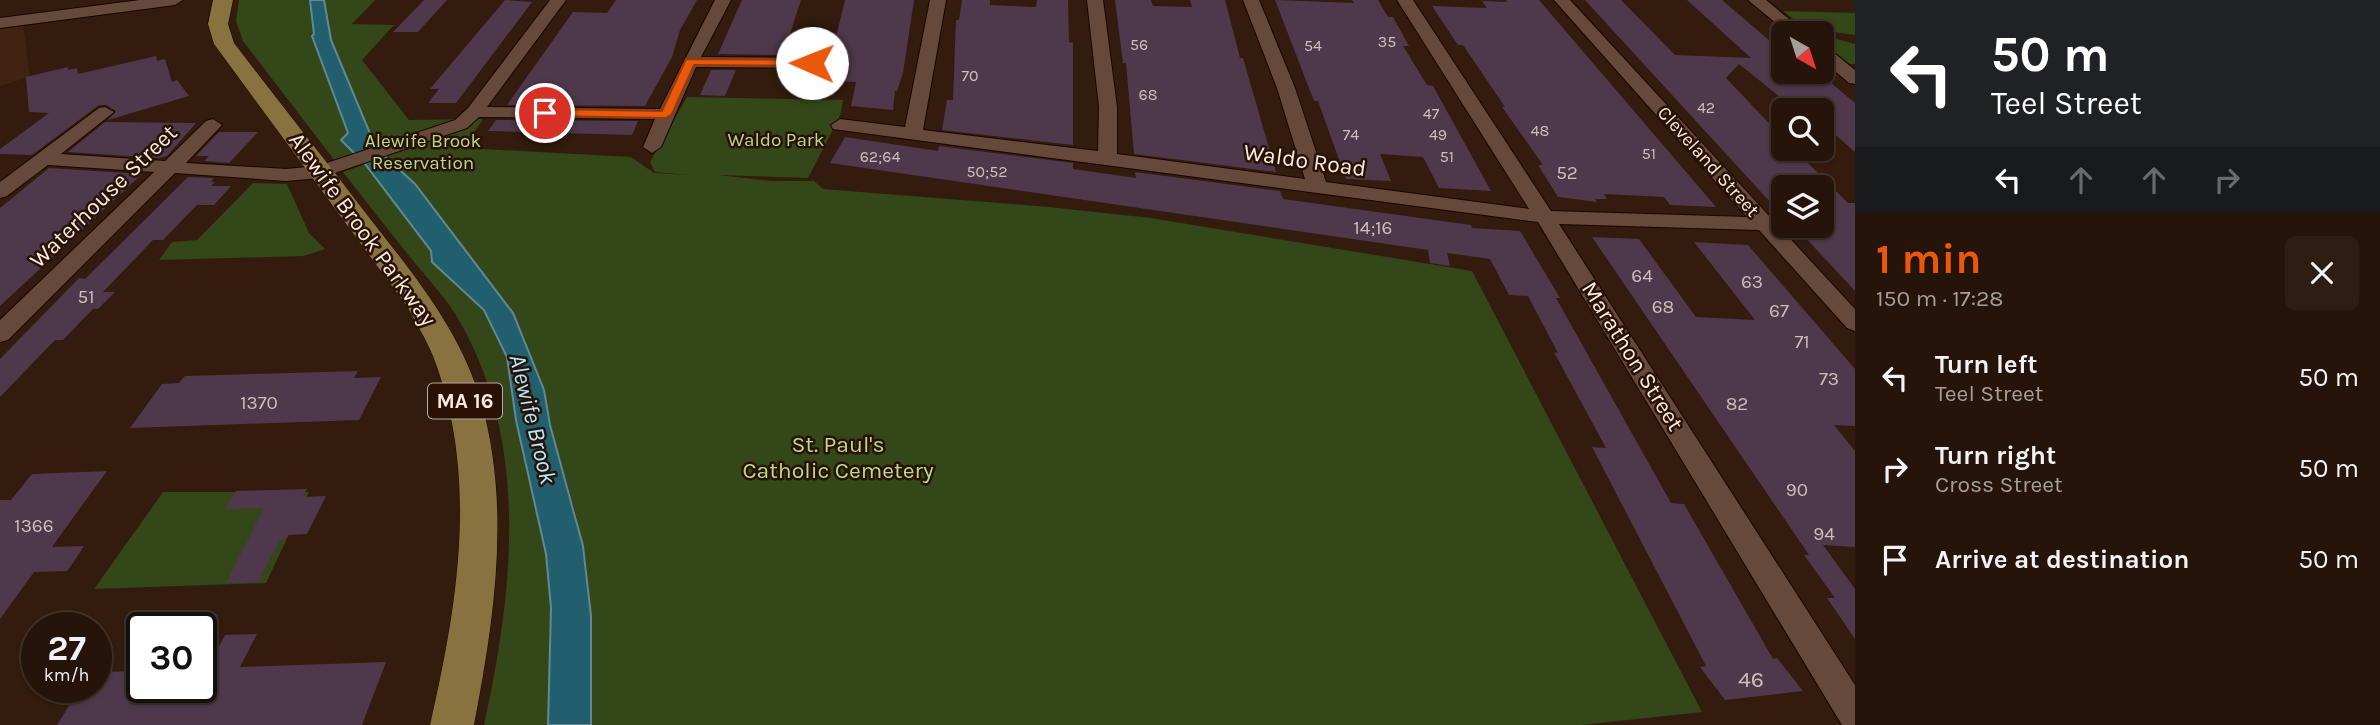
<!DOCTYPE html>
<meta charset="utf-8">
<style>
body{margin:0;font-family:Karla,sans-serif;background:#2e1d13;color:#f1f3f6;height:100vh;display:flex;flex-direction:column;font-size:26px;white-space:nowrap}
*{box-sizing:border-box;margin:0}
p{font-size:23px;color:#a49e9c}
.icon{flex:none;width:38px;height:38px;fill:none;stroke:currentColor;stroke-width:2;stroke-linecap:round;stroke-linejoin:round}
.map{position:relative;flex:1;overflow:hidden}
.side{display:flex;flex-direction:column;background:#26140a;width:525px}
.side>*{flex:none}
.banner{background:#202124;color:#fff;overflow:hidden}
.needle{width:46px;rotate:141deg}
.controls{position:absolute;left:1771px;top:21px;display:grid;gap:14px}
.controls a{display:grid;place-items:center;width:63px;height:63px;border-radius:10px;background:#26140a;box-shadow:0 2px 5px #0004,0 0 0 2px #42332b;font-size:35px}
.speed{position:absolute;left:21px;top:612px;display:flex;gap:14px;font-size:35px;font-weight:700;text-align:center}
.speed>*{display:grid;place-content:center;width:91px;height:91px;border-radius:50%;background:#26140a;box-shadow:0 2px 5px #0004,0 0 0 2px #42332b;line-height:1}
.speed small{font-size:18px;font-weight:400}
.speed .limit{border:4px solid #111;border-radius:10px;background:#fff;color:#111}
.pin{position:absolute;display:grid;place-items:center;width:60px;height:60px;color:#fff;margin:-30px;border:4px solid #fff;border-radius:50%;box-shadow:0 2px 7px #0007}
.me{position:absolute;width:77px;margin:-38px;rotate:271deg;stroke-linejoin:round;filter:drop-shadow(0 0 5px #0008)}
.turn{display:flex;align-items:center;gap:24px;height:147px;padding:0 21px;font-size:32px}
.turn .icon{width:91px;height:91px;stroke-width:2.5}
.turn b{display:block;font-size:49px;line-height:60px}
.lanes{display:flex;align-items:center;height:66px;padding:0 21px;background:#0003;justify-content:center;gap:35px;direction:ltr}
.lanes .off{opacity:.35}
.round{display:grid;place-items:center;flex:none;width:74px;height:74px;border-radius:10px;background:#2e1d13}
.head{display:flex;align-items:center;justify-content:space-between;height:119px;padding:0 21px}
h1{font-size:42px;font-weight:700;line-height:52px;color:#ea580c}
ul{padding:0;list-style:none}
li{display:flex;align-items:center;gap:21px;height:91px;padding:0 21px}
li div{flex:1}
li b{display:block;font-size:26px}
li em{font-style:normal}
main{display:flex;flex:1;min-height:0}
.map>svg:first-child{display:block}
</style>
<main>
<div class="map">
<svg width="1855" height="725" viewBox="0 0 1855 725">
<rect width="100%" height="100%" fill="#331b0d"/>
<path fill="#412311" d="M23,25L30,77L0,86V28Z"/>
<path fill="#344718" d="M239,0H310L314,35L312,37L355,154L335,161L243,41L236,21Z
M324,0H375L352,24L394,25L362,60L409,120L483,119L464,148L631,157L654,173L690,175L655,172L650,162L687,97L843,100L840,116L808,178L717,175L772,181H814L823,189L1049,207L1151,218L1472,271L1702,712L1582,725H591V616L586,562L575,511L550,425L544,390L513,313L415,184L376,148L331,40Z
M1783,11L1855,13V35L1805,28Z
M1822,35L1855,44V64H1850L1822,42Z
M365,164L431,252L432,262L484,310L507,357L516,420L546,554L551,608L548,725H484C513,593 530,445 460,322C448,300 431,283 415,263C390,233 367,202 343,172Z
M253,183L287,184L309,233L325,249L304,256L159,260L172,242L197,240Z
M163,492H309L266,583L94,589Z"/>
<path fill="#215f6f" stroke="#628991" stroke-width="2" d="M310,0H324L331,40L376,148L415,184L513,313L544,390L550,425L583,546L591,616V725H548L551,608L546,554L516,420L507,357L484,310L432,262L431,251L365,164L341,140L348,133L312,36L314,34Z"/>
<path fill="#4f384c" d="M424,0H447L418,32H393Z
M505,0L532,2L456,103H428L439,89H430Z
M616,0H697L680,30L672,57L645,106L507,105L573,12L607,13Z
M742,0H801L790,34L827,35L837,33L845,0H914L903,73L897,91H895L893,110L851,106L856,82L784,79L787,70H840L849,64L840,56L718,54Z
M962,0H990V5L1036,7L1037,0H1068L1069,42L1073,43V145L942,130L947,100H953L956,20H959Z
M1115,0H1151L1153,6L1192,7L1190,0H1225L1240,58H1243L1276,172L1134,154L1126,63H1123Z
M1275,0L1354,3L1352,0H1378L1388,17H1393L1409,46H1403L1427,85L1433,86L1491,191L1439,188L1423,157L1380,154L1391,181L1346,179L1318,101H1314Z
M1506,0H1539L1716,207L1670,205L1664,197L1604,194L1607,199H1595L1597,202L1558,197L1538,165H1543L1502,107H1505L1463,45H1458L1432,6L1487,8L1482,1L1507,2Z
M1585,0H1621L1675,55L1751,58L1687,0H1722L1783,52V72H1818L1855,103V152L1822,123V110H1796L1739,64L1726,78L1783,138V149H1794L1848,203H1855V291L1802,234L1822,235V187H1783V216Z
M156,56L157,61L165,59L172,82L177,80L189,96L108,120L116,111L106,105H99L32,155L0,154V149L49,113L29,112L26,77L68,67V70L77,68L78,74Z
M711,70H736L725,96L700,95Z
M496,120L638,121L632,135L488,131Z
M105,122L196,123L167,156L159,158L68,152Z
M219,132H258L229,163L204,161L209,156H196Z
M845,137L938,151L939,146L1073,163V169L1136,178L1135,172L1280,191L1283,199L1471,225L1472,228L1520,231L1560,298H1556L1671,503L1684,504L1773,659L1777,658L1803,691L1725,700L1700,667L1706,666L1592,447L1606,448L1554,352L1558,353L1528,296L1509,295L1490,259L1447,253L1450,266L1430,263L1428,250L830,163Z
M49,168L142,174L0,306V208Z
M188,177L214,178L211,182H215L211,186H231L214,205H197L163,240H153L103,292H115L98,309H93L63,340H55L0,397V359L79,278L85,279Z
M1592,237L1639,239L1696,317L1755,320L1694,242L1748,245L1855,369V426L1834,425L1855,451V547L1823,545L1855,589V639L1827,598H1835L1804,555H1809Z
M358,371L354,378L381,377L359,420L130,428L162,384L179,383L185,376Z
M107,471L52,547L84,546L73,563L67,571L34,572L0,619V500H11L32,474Z
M307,489L302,497L326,496L307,534L288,535L286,539L280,540L258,582L226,583L264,508L225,509L236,491Z
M257,634L240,667L386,662L362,725H57L80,688H96V672L142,671V688H201V669H207L225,635Z"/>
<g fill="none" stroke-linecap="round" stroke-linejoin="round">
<defs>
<path id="minor" d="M140,0H183L175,5L0,28V18Z
M550,0H566L487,107L660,109L715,0H731L701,57L839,58L847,63L839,68L696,67L661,147L652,153L643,147L655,119L479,117L467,128L320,178L286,181L175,173L8,340L0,342V320L154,172L48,165L7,196L0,198V182L99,108L105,107L114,112L61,154L165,161L206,121L213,119L222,125L186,163L286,169L318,166L455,120L468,108Z
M930,0H946L923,130L1098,151L1099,107L1087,0H1103L1117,107V154L1305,179L1277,88L1243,0H1259L1295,88L1326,182L1529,209L1397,0H1413L1551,211L1747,217L1554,0H1570L1855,309V331L1847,328L1759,230L1559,224L1855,685V725H1842L1538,222L833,129L831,125L840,119L905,127Z
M1748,0H1766L1806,33H1788Z
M1822,47L1828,48L1855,70V84L1849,83L1822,60Z"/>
<path id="major" d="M213,0H233L228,24L234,43C276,98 319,152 361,207C408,268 461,328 482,405C511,510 494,620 474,725H430C458,603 479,476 433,356C426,339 416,323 408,308L214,44L208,24Z"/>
</defs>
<use href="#minor" stroke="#1a0500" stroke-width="2"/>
<use href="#major" stroke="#1a0500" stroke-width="1"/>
<use href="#minor" fill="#654a3b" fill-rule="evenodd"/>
<use href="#major" fill="#88723f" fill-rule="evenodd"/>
</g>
<path fill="#ea580c" stroke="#983908" stroke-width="2" d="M686,59L812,60L818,63L812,66L694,65L672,114L666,118L545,116L539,113L545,109L662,111Z"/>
<g text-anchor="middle" stroke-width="5" stroke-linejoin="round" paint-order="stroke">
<g font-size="16" fill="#d0bebc">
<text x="1387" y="47">35</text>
<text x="1139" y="50">56</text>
<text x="1313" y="51">54</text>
<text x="970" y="81">70</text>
<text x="1148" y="100">68</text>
<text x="1706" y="113">42</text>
<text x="1431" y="119">47</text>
<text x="1540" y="136">48</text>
<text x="1351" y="140">74</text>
<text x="1438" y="140">49</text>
<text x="1649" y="159">51</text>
<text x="880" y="162">62;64</text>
<text x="1447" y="162">51</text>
<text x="987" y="177">50;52</text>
</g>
<g font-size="19" fill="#b7db89" stroke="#291205">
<text x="776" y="146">Waldo Park</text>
<text x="423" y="147">Alewife Brook<tspan x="423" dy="22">Reservation</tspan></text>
</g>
<g font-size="19" fill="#fbeae1" stroke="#291205">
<text transform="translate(1709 161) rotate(48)" y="7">Cleveland Street</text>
</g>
<g font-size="19" fill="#d0bebc">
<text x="1567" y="179">52</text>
<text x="1373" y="234">14;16</text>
<text x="1642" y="282">64</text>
<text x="1752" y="288">63</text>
<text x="86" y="303">51</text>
<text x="1663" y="313">68</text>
<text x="1779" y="317">67</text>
<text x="1802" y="348">71</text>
<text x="1829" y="385">73</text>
<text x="259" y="409">1370</text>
<text x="1737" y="410">82</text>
<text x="1797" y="496">90</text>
<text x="34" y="532">1366</text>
<text x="1824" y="540">94</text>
</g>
<rect fill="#291205" stroke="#bca99f" stroke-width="2" x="428" y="383.5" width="74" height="35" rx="5"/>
<g font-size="21" font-weight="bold" fill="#fbeae1">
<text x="465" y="408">MA 16</text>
</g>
<g font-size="23" fill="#fbeae1" stroke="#291205">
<text transform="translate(1305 160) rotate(8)" y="8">Waldo Road</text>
<text transform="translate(103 196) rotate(-44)" y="8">Waterhouse Street</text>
<text transform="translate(363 229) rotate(54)" y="8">Alewife Brook Parkway</text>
<text transform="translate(1633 356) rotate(58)" y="8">Marathon Street</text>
</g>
<g font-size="23" fill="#b7db89" stroke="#291205">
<text x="838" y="452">St. Paul's<tspan x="838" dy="26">Catholic Cemetery</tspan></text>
</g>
<g font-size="23" fill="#d0bebc">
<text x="1751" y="687">46</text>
</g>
<g font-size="24" font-style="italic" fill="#adecfe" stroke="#291205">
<text transform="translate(533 419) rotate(76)" y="8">Alewife Brook</text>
</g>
</g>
</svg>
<div class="controls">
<a><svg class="needle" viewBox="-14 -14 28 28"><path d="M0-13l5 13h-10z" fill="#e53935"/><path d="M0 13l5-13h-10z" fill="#a49e9c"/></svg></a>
<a><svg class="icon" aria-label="search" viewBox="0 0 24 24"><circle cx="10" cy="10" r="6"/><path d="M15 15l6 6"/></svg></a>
<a><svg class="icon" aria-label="layers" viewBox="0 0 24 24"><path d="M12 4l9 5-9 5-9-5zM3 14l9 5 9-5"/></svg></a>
</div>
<div class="speed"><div>27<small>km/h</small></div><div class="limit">30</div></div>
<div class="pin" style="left:545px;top:113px;background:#d93025"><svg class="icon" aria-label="arrive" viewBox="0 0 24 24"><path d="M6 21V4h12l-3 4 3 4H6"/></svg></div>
<svg class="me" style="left:812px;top:63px" viewBox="-20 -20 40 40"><circle r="19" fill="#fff"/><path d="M0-13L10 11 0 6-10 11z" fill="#ea580c"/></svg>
</div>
<section class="side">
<div class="banner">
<div class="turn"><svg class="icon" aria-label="left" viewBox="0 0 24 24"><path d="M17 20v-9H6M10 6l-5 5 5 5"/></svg><div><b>50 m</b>Teel Street</div></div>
<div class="lanes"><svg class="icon" aria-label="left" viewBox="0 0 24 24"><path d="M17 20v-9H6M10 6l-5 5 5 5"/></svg><svg class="icon off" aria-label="ahead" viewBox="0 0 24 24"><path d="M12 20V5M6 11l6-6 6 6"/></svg><svg class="icon off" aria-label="ahead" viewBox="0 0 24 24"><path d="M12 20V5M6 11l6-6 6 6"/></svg><svg class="icon off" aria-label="right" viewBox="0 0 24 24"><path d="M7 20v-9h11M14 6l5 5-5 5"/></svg></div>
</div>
<div class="head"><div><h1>1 min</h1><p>150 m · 17:28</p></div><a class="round"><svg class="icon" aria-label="close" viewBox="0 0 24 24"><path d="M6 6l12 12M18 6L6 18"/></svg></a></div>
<ul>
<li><svg class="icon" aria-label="left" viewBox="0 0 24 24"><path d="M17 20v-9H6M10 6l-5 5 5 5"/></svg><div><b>Turn left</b><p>Teel Street</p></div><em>50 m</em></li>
<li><svg class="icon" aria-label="right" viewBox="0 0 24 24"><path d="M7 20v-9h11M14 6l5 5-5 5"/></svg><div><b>Turn right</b><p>Cross Street</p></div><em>50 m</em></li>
<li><svg class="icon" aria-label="arrive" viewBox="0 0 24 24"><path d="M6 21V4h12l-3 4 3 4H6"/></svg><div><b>Arrive at destination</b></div><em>50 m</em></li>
</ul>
</section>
</main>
